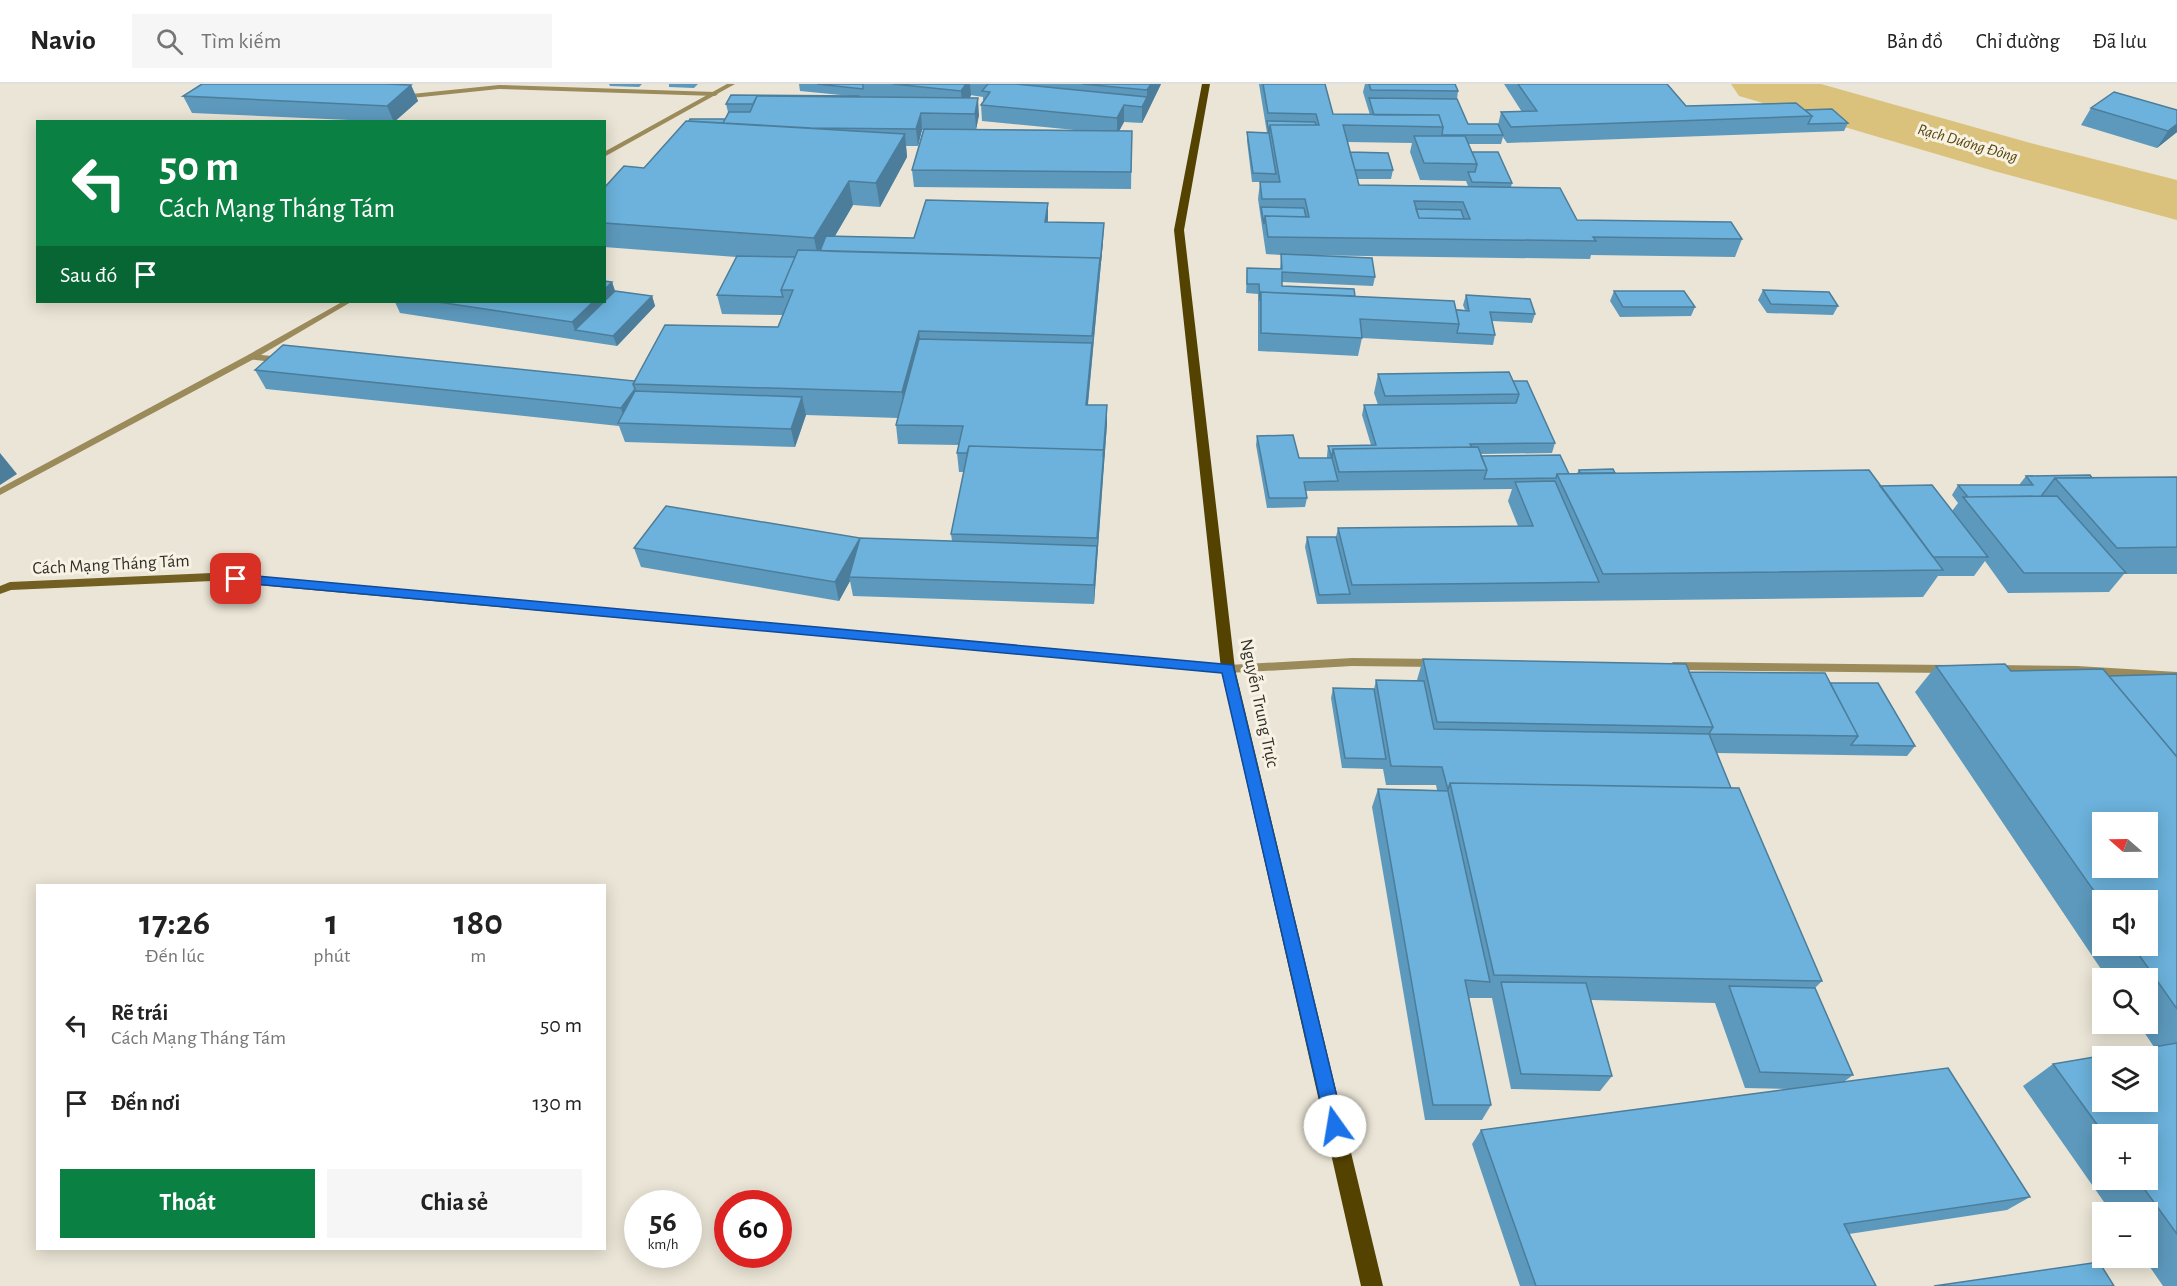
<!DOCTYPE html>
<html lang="vi">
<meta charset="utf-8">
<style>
body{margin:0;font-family:"Alegreya Sans",sans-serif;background:#f6f6f6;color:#222;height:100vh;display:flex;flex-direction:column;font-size:22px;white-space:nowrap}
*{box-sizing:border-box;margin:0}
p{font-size:20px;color:#767676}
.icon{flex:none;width:33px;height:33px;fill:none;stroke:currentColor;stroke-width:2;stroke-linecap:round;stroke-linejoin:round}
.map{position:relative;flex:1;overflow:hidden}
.drawer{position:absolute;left:36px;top:800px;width:570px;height:366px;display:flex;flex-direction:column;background:#fff;border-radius:0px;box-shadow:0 3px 15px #0003}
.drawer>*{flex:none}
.guide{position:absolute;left:36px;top:36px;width:570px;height:183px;border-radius:0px;box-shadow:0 3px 15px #0003;background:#0b8043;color:#fff;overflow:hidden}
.needle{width:39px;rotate:290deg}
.tools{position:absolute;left:2092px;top:728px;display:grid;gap:12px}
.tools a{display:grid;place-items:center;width:66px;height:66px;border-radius:0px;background:#fff;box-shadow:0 3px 15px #0003;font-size:30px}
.speed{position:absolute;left:624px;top:1106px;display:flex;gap:12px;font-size:30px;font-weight:700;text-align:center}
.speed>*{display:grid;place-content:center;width:78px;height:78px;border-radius:50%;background:#fff;box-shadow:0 3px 15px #0003;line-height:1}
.speed small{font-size:15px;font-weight:400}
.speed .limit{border:9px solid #d22;background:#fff;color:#111}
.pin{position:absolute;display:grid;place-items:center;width:51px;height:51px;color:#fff;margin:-26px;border-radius:12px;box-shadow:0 3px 9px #0006}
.me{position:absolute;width:66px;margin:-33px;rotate:347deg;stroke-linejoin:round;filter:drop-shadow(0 0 4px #0008)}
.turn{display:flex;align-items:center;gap:21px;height:126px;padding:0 24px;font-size:27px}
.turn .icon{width:78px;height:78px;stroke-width:2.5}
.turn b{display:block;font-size:42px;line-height:51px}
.then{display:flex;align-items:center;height:57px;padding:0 24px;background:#0003;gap:12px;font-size:22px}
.eta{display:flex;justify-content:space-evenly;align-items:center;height:102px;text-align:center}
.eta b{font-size:36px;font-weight:700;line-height:42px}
.primary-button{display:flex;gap:12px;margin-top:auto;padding:12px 24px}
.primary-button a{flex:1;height:69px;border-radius:0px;background:#0b8043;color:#fff;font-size:24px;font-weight:700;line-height:69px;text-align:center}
.primary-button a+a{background:#f6f6f6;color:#222}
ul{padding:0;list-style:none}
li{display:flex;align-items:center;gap:18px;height:78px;padding:0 24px}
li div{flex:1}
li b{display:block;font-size:22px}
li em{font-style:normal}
header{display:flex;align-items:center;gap:36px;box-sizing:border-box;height:84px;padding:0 30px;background:#fff;border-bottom:2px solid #e0e0e0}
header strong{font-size:28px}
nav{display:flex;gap:33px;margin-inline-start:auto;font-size:21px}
.search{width:420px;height:54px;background:#f6f6f6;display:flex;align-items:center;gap:15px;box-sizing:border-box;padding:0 21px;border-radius:0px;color:#767676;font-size:22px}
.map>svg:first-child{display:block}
</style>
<header>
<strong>Navio</strong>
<div class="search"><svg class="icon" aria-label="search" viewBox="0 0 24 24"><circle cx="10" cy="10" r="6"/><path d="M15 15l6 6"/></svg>Tìm kiếm</div>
<nav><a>Bản đồ</a><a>Chỉ đường</a><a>Đã lưu</a></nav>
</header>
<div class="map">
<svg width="2177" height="1202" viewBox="0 0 2177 1202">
<rect width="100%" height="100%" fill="#eae5d6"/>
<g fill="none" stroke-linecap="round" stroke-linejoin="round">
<path fill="#dbc27c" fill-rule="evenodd" d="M1731,0H1821L2038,61L2177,96V136L1994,87L1739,12Z"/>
<path fill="#9b8a5a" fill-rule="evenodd" d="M499,1L715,8L718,10L715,12L499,5L402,15L399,13L402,11Z
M251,270L282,273L287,276L282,279L248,275V271Z"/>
<path fill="#9b8a5a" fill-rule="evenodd" d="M727,0H735L604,73V68Z
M342,218H351L254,275L0,411V404L248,271Z
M1352,574L1436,575L1442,579L1436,583L1352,582L1228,589L1222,585L1228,581Z
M1673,578L1949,581L1955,585L1949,589L1673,586L1667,582Z
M1994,581L2077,582L2177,588V596L2077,590L1994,589L1988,585Z"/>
<path fill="#735f22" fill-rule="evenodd" d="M212,489L1228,581L1234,585L1228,589L212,497L11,506L0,510V502L10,498Z"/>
<path fill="#544201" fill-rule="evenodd" d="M1202,0H1210L1184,146L1235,585L1383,1202H1361L1221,585L1174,146Z"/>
</g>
<path fill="#5d99bd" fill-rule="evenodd" d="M609,0H642L639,3L610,2Z
M669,0H698L694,4L669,3Z
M799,0H1161L1142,39L1124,38L1119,47H1132L1131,105L914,103L912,86L923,46H922L918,62H906L907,73L880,123L853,121L835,152L914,154L1048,138L1103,157L1088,321L1107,340L1094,520L853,512L850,497L839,517L641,483L634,464L860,454L952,457L951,450L964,388H959L957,369L959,361L898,360L896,341L898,334L806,331L795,363L625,358L619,342L266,305L255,286L635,297L778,243L783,231L722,230L717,211L736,173L604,163V104L644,84L725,35L728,28L726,20L851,12L800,7ZM970,11L983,13V18L981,21L982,37L1075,46L976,45L979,31L969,14Z
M1259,0H1325L1333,30L1370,31L1363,8L1365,0H1455L1458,7L1457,15L1468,40L1498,41L1501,28H1522L1504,0H1667L1686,22L1805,26L1848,39L1844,47L1507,59L1503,53L1501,60H1468L1472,68L1512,99L1511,103L1577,136L1742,155L1735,173L1591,171L1590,175L1296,171L1375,193L1373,202L1282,198V202L1355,212L1465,226L1463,221L1466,211L1535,230L1532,239L1492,237L1495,251L1493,261L1362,254L1358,272L1258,267V210L1246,209L1247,184L1280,185L1281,171L1266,170L1258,115L1260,98H1252L1247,57V48L1267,49ZM1348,58L1412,59L1410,68L1420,96L1466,97L1468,102L1359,101L1357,95H1391L1393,86L1350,68Z
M411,1L418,17L394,38L192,29L183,12Z
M2091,24L2177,48L2157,64L2081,41Z
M612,198L615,207L652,212L655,222L617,262L400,229L395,218H604Z
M1763,206L1838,222L1833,231L1767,229L1758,216Z
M1614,207L1695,223L1691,232L1620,233L1610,217Z
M1378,290L1513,297L1555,359L1552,369L1481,370V372L1569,390L1577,389L1579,386L1615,389L1880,402L1952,427L1958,419L1952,411L1958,401H2019L2026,392L2092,394L2177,393V490H2124L2109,508L2008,509L1985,477L1974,492H1938L1923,513L1317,520L1305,463L1307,453H1336L1338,444L1518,442L1508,417L1512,405L1306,407L1307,414L1305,423L1267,424L1256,361L1257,352L1299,374H1327V372L1328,362L1371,361L1362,331L1364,321H1378L1374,309Z
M1423,575L1689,588L1830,599L1915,662L1907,672L1716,669L1731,704L1822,897L1815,904L1853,991L1845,997L2030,1113L2007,1126L1849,1150L1876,1202H1520L1472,1060L1481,1046L1789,1005L1745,1004L1715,919L1591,916L1612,992L1600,1007L1511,1005L1492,914H1469L1491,1021L1482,1036H1425L1372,723L1378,705L1437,706L1436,701H1386L1383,685L1342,684L1331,614L1333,604L1374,605L1376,596H1417Z
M1936,582L2011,587L2109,592L2177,590V1202H2163L2143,1173H2148V1128H2111L2023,1002L2053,980L2154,963L2138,939H2148V894H2107L1915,608ZM2103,816L2148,861H2103ZM2103,1050H2148V1095H2103Z"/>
<path fill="#4c7d9a" d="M966,0H970L971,12L962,23L961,7Z
M1151,0H1161L1147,29V6Z
M411,1L418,17L394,38L387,22Z
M1147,13V29L1142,39V23Z
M978,14L979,31L976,46L975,30Z
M1124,21V38L1117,51V34Z
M921,29L922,46L918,62L916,45Z
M2177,40V48L2157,64L2168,47Z
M905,50L907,73L880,123L876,99Z
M849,97L853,121L822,174L818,173L814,154Z
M1048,119V136L1045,155V138Z
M1104,139L1103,157L1086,339V321Z
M612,198L618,216L575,246L572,238L593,218H604V206Z
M652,212L655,222L617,262L613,252Z
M919,247L922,273L905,334L902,308Z
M635,305L641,324L626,340L621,324Z
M802,313L806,331L795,363L791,345Z
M1107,321V340L1103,392V373Z
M1104,366L1103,392L1094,520V501Z
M0,369L17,390L0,401Z
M860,454L849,493L850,497L839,517L835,498Z"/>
<path fill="#6cb2dc" stroke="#4c7d9a" stroke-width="1.5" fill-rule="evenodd" d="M202,0H385L411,1L387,22L183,12Z
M817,0H863V5Z
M893,0H966L961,7Z
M988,0H1016L1147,13L1142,23L1124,21L1117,34L981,21L990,8L982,7Z
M1082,0H1151L1147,6Z
M1263,0H1325L1333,30L1439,31L1443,43L1343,41L1359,101L1560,104L1577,136L1731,138L1742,155L1593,153L1596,157L1268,153L1265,132L1309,133L1305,115H1262L1260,98H1280L1270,41H1319L1316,30L1268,29ZM1414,117L1463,118L1470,135L1419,134Z
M1369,0H1455L1458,7L1371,6Z
M1518,0H1667L1686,22L1796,19L1812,32L1511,43L1501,28L1537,27Z
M2114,8L2177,26V40L2168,47L2091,24Z
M731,11L858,12L857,13L757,12L753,20H726Z
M757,12L978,14L975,30L921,29L916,45L811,44L723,39L729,28H750Z
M1369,14L1457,15L1468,40H1498L1503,51H1442L1443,43L1439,31H1374Z
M1832,25L1848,39L1808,40L1812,32L1805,26Z
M690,35H725L723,39L689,37Z
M686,37L905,50L876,99L849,97L814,154L604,139V104L624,82L644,84Z
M1267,37L1315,38L1316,41H1270L1269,49Z
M924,45L1132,47L1131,88L912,86Z
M1247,48L1269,49L1276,90L1253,89Z
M1414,52H1465L1477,80L1424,79Z
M1350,68L1388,69L1393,86H1355Z
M1472,68H1498L1512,99L1472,98L1468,88H1475L1477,80Z
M926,116L1048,119L1045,138L1104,139L1100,181V174L820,167L826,152L914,154Z
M1261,123L1304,124L1306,133L1265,132L1264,140Z
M1416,125L1461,126L1464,135L1419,134Z
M798,166L1100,174L1092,252L919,247L902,308L633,300L665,241L778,243L793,206H781Z
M1281,170L1372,174L1375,193L1282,188V202L1354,205L1355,212L1261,208L1260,217L1259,200H1247V184L1282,185Z
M737,172L795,173L781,206L783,213L717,211Z
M604,197L612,198L604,206Z
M1763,206L1829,208L1838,222L1771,220Z
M615,207L652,212L613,252L575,246Z
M1614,207H1684L1695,223H1623Z
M1261,208L1454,217L1459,240L1360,235L1362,254L1261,249Z
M1466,211L1530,215L1535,230L1490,228L1495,251L1457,249L1459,240L1456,226L1469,227Z
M438,218H593L572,238Z
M919,255L1092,259L1086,321H1107L1103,373L1104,366L969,362L967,369H957L963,342L896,341Z
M283,261L635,297L633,300L635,305L621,324L255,286Z
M1509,288L1519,310L1385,312L1378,290Z
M1513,297H1527L1555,359L1470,360L1472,363L1333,365L1332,374L1328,362L1376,361L1364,321L1516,319L1519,310Z
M635,307L802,313L791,345L618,339Z
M1293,351L1299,374H1332L1338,397L1304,398L1307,414H1269L1257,352Z
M969,362L1104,366L1097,454L951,450Z
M1478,363L1487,386L1339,388L1333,365Z
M1560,371L1569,390H1557L1556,394L1484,395L1487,386L1481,372Z
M1613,385L1615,389H1580L1579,386Z
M1869,386L1943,486L1603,490L1557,390Z
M2090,391L2092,394H2055L2042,411L2043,412L1968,413L1958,401H2033L2026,392Z
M2177,393V463L2117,464L2055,394Z
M1555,397L1599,498L1352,501L1338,444L1533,442L1515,398Z
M1932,401L1988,473H1933L1880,402Z
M2057,412L2126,489H2024L1963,413Z
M666,422L860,454L835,498L634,464Z
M1307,453H1336L1350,510L1319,511Z
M860,454L1097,462L1094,501L849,493Z
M1423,575L1686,580L1713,643L1437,638Z
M2005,580L2011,587L2103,585L2177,673V925L2132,861H2148V816H2103V820L1936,582ZM2103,738H2148V783H2103Z
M1689,588L1825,589L1858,652L1709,650L1713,643Z
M2177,590V673L2109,592Z
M1376,596L1424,597L1434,645L1709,650L1731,704L1450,699L1448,706L1442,683L1391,682Z
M1830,599H1878L1915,662L1851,661L1858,652Z
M1333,604L1374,605L1386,675L1345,674Z
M1450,699L1739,704L1822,897L1494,891Z
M1378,705L1448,707L1490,898L1465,896L1491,1021H1433Z
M1501,898L1586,899L1612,992L1521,990Z
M1729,902L1815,904L1853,991L1760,988Z
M2177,959V1150L2137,1095H2148V1050H2104L2053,980ZM2103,972H2148V1017H2103Z
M1948,984L2030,1113L1844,1140L1876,1202H1536L1481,1046Z
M2099,1178L2114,1202H1934Z"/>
<path fill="#1a73e8" stroke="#114b97" stroke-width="1.5" d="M236,490L1233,581L1344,1042L1341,1048L1335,1051L1329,1048L1326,1042L1222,589L231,498L230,495L231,492Z"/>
<g text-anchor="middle" stroke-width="6" stroke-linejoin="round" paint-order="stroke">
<g font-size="16" font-style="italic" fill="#56450d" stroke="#f7f2e3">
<text transform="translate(1968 58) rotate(16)" y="6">Rạch Dương Đông</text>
</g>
<g font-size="18" fill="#32302a" stroke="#f7f2e3">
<text transform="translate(111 480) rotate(-3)" y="6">Cách Mạng Tháng Tám</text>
<text transform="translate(1260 619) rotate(78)" y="6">Nguyễn Trung Trực</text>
</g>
</g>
</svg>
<div class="tools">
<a><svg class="needle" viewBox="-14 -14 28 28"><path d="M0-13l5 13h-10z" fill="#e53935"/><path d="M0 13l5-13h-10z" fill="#767676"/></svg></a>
<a><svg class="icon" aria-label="sound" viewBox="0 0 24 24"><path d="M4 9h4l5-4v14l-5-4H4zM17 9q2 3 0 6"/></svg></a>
<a><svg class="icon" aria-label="search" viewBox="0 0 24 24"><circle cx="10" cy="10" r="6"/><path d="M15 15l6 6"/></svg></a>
<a><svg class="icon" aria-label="layers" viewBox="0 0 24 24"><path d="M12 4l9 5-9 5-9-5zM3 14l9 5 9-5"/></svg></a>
<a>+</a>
<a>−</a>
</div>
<div class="speed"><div>56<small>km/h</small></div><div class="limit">60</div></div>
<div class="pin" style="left:236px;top:495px;background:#d93025"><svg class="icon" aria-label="arrive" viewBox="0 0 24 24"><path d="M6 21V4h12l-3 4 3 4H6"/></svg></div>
<svg class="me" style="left:1335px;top:1042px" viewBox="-20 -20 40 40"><circle r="19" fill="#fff"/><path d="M0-13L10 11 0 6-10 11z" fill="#1a73e8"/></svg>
<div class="guide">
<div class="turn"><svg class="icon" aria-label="left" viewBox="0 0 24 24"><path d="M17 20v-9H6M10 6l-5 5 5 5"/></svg><div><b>50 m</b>Cách Mạng Tháng Tám</div></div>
<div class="then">Sau đó<svg class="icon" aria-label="arrive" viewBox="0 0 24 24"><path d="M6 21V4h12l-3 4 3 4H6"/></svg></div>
</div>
<section class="drawer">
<div class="eta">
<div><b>17:26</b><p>Đến lúc</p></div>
<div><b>1</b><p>phút</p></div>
<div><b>180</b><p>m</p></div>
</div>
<ul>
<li><svg class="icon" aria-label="left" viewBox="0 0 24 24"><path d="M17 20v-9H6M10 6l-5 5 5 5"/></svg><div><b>Rẽ trái</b><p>Cách Mạng Tháng Tám</p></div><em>50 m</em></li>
<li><svg class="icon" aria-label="arrive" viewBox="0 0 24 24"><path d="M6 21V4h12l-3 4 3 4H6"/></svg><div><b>Đến nơi</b></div><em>130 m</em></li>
</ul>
<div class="primary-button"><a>Thoát</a><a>Chia sẻ</a></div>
</section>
</div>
